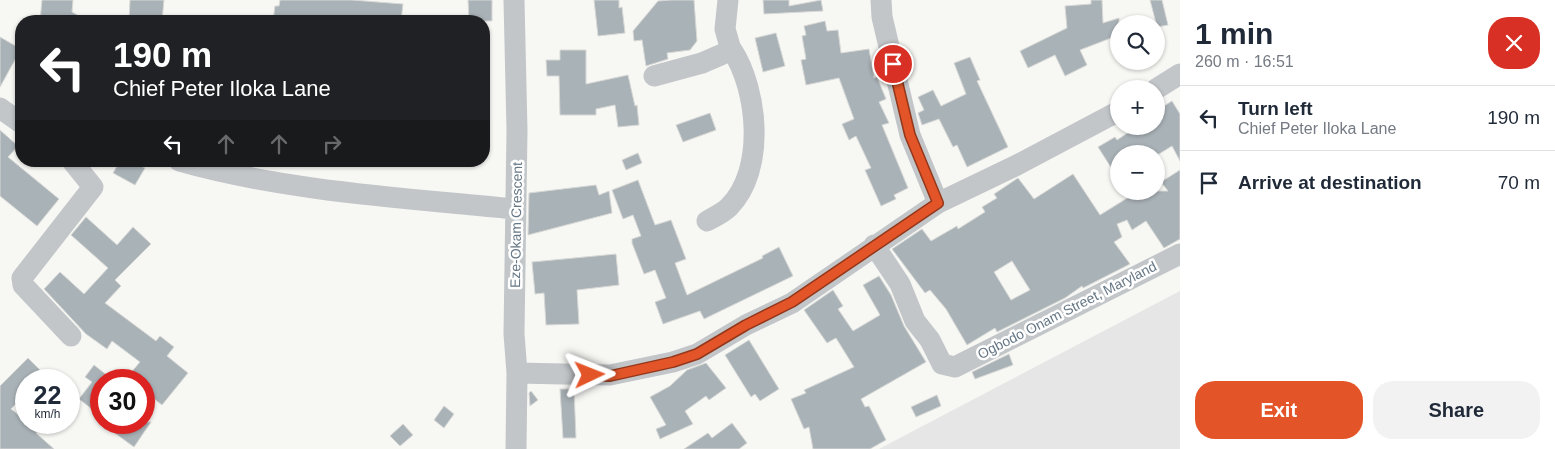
<!DOCTYPE html>
<meta charset="utf-8">
<style>
body{margin:0;font-family:Arial,sans-serif;background:#f2f2f3;color:#1f2937;height:100vh;display:flex;flex-direction:column;font-size:19px;white-space:nowrap}
*{box-sizing:border-box;margin:0}
p{font-size:16px;color:#747a83}
.icon{flex:none;width:28px;height:28px;fill:none;stroke:currentColor;stroke-width:2;stroke-linecap:round;stroke-linejoin:round}
.map{position:relative;flex:1;overflow:hidden}
.drawer{display:flex;flex-direction:column;background:#fff;width:375px}
.drawer>*{flex:none}
.banner{position:absolute;left:15px;top:15px;width:475px;height:152px;border-radius:20px;box-shadow:0 1px 4px #0004;background:#202124;color:#fff;overflow:hidden}
.fabs{position:absolute;left:1110px;top:15px;display:grid;gap:10px}
.fabs a{display:grid;place-items:center;width:55px;height:55px;border-radius:50%;background:#fff;box-shadow:0 1px 4px #0004;font-size:25px}
.speed{position:absolute;left:15px;top:369px;display:flex;gap:10px;font-size:25px;font-weight:700;text-align:center}
.speed>*{display:grid;place-content:center;width:65px;height:65px;border-radius:50%;background:#fff;box-shadow:0 1px 4px #0004;line-height:1}
.speed small{font-size:12px;font-weight:400}
.speed .limit{border:8px solid #d22;background:#fff;color:#111}
.pin{position:absolute;display:grid;place-items:center;width:42px;height:42px;color:#fff;margin:-21px;border:2px solid #fff;border-radius:50%;box-shadow:0 1px 5px #0007}
.me{position:absolute;width:55px;margin:-28px;rotate:88deg;stroke-linejoin:round;filter:drop-shadow(0 0 4px #0008)}
.turn{display:flex;align-items:center;gap:18px;height:105px;padding:0 15px;font-size:22px}
.turn .icon{width:65px;height:65px;stroke-width:2.5}
.turn b{display:block;font-size:35px;line-height:42px}
.lanes{display:flex;align-items:center;height:48px;padding:0 15px;background:#0003;justify-content:center;gap:25px;direction:ltr}
.lanes .off{opacity:.35}
.round{display:grid;place-items:center;flex:none;width:52px;height:52px;border-radius:20px;background:#f2f2f3}
.overview{display:flex;align-items:center;justify-content:space-between;height:85px;padding:0 15px}
h1{font-size:30px;font-weight:600;line-height:38px}
.action{display:flex;gap:10px;margin-top:auto;padding:10px 15px}
.action a{flex:1;height:58px;border-radius:20px;background:#e35528;color:#fff;font-size:20px;font-weight:600;line-height:58px;text-align:center}
.action a+a{background:#f2f2f3;color:#1f2937}
ul{padding:0;list-style:none}
li{display:flex;align-items:center;gap:15px;height:65px;padding:0 15px;border-top:1px solid #e0e1e3}
li div{flex:1}
li b{display:block;font-size:19px}
li em{font-style:normal}
main{display:flex;flex:1;min-height:0}
.map>svg:first-child{display:block}
</style>
<main>
<div class="map">
<svg width="1180" height="449" viewBox="0 0 1180 449">
<rect width="100%" height="100%" fill="#f7f7f4"/>
<path fill="#e5e6e5" d="M1180,291V449H879Z"/>
<path fill="#a9b2b7" stroke="#d8d9d6" fill-rule="evenodd" d="M42,0H73L72,12L88,21H40Z
M130,0H164L162,21H129Z
M280,0H352L403,4L401,21H273L275,6H279Z
M468,0H492V21H469Z
M594,0H619V8L622,7L625,33L598,36Z
M671,0H694L697,41L690,50L667,53L668,59L646,66L642,40L634,41L633,31L658,1Z
M763,0H789V6L821,0L823,11L764,14Z
M1091,0H1102L1103,23L1119,18V55L1111,38L1080,50L1087,65L1065,76L1055,55L1028,68L1020,51L1067,28L1065,6L1091,4Z
M1150,0H1162L1168,25L1157,27Z
M825,21L827,31L838,30L841,53L869,49L874,78L877,77L886,99L879,102L889,123L882,125L908,188L894,195L896,199L881,206L865,170L871,168L856,136L849,140L842,124L854,119L839,78L806,85L801,60L806,59L802,36L806,35L804,26Z
M776,33L785,66L763,72L755,38Z
M0,37L21,49L0,87Z
M560,50H586V84L628,75L635,106L637,105L639,125L618,127L615,105L596,109V115H560L559,76H547L546,60H560Z
M970,57L980,80L977,81L1008,147L967,167L957,145L953,147L939,119L922,125L918,113L924,110L918,97L933,90L941,106L966,94L954,63Z
M1172,101L1180,114V161L1172,146L1159,154H1119V180L1098,147L1115,137L1117,140L1138,126H1156V111Z
M710,113L716,130L683,142L676,125Z
M0,130L18,146L8,157L59,199L37,226L0,196Z
M638,153L642,163L626,170L622,160Z
M120,161H132L145,168L135,185L113,173Z
M1180,170V239L1164,248L1146,221L1132,230L1127,220L1117,224L1122,237L1114,242L1130,264L1083,288L1082,286L1065,298L997,332L995,328L967,345L946,309L930,290L925,293L892,249L922,229L931,241L957,226L958,229L985,212L982,207L997,198L994,194L1018,178L1034,199L1073,174L1100,215L1129,197L1126,191H1168L1161,182ZM1012,261L1030,290L1011,300L994,272Z
M638,180L655,225L671,220L686,259L675,263L687,295L763,258L762,256L779,247L793,276L704,319L700,311L663,324L655,302L666,298L655,270L644,274L632,243V239L641,236L633,215L623,219L612,190Z
M596,185L599,195L609,191L612,213L528,235L529,193Z
M86,217L117,245L133,227L151,244L115,280L121,286L105,303L156,341L160,336L174,347L167,356L188,373L162,405L144,391V380H134L129,375L140,362L112,341L107,349L86,334L44,289L60,272L84,294L108,268L71,235Z
M616,254L619,285L577,290L579,324L546,325L544,293L535,294L532,262Z
M879,276L891,295L904,326L926,362L861,399L865,407L869,406L886,440L870,449H813L809,427L804,429L791,399L806,393L804,390L854,367L836,338L827,343L804,310L833,290L843,306L838,309L853,331L880,315L863,285Z
M749,340L779,389L760,401L755,394L751,397L725,355Z
M1009,354L1013,365L975,379L972,372Z
M28,358L50,380H26V393L11,409L39,430L36,433L54,449H0V386Z
M706,363L726,388L709,400L706,396L685,411L693,424L660,439L656,429L666,425L650,397L670,386L687,370Z
M94,365L113,380H101V416L79,399L92,382L85,377Z
M560,389H574L576,438H563Z
M531,391L538,400L530,406L529,393Z
M937,395L941,406L916,417L911,407Z
M444,406L454,414L444,428L434,420Z
M118,422H151L134,447L112,431Z
M732,423L747,443L739,449H684L708,433L712,438Z
M403,424L413,435L400,446L390,436Z"/>
<g fill="none" stroke-linecap="round" stroke-linejoin="round">
<path stroke="#c2c6c9" stroke-width="21" d="M514,0L517,130L514,334L517,373L516,449
M728,0L725,29L731,50
M881,0L882,17L910,135L938,203
M654,76L702,63L732,50C758,90 766,170 729,207C723,213 714,217 707,221
M1156,89L1180,74
M0,108L21,123
M179,161C284,191 406,198 515,209
M874,245L900,284L915,321L930,340L942,364L955,367L1180,254
M71,336L23,285L22,278L93,187L72,161
M517,373L610,375L673,362L697,354L746,325L792,303L938,203L1017,165L1119,111"/>
</g>
<g fill="none" stroke-linecap="round" stroke-linejoin="round">
<defs>
<path id="route" d="M590,375L610,376L673,362L697,354L746,325L792,302L938,203L910,135L893,64"/>
</defs>
<use href="#route" stroke="#94371a" stroke-width="12"/>
<use href="#route" stroke="#e35528" stroke-width="9"/>
</g>
<g text-anchor="middle" stroke-width="5" stroke-linejoin="round" paint-order="stroke">
<g font-size="14" fill="#667785" stroke="#fff">
<text transform="translate(516 225) rotate(-89)" y="5">Eze-Okam Crescent</text>
<text transform="translate(1067 310) rotate(-27)" y="5">Ogbodo Onam Street, Maryland</text>
</g>
</g>
</svg>
<div class="fabs">
<a><svg class="icon" aria-label="search" viewBox="0 0 24 24"><circle cx="10" cy="10" r="6"/><path d="M15 15l6 6"/></svg></a>
<a>+</a>
<a>−</a>
</div>
<div class="speed"><div>22<small>km/h</small></div><div class="limit">30</div></div>
<div class="pin" style="left:893px;top:64px;background:#d93025"><svg class="icon" aria-label="arrive" viewBox="0 0 24 24"><path d="M6 21V4h12l-3 4 3 4H6"/></svg></div>
<svg class="me" style="left:590px;top:375px" viewBox="-20 -20 40 40"><path d="M0-17L14 15 0 8-14 15z" fill="#e35528" stroke="#fff" stroke-width="4"/></svg>
<div class="banner">
<div class="turn"><svg class="icon" aria-label="left" viewBox="0 0 24 24"><path d="M17 20v-9H6M10 6l-5 5 5 5"/></svg><div><b>190 m</b>Chief Peter Iloka Lane</div></div>
<div class="lanes"><svg class="icon" aria-label="left" viewBox="0 0 24 24"><path d="M17 20v-9H6M10 6l-5 5 5 5"/></svg><svg class="icon off" aria-label="ahead" viewBox="0 0 24 24"><path d="M12 20V5M6 11l6-6 6 6"/></svg><svg class="icon off" aria-label="ahead" viewBox="0 0 24 24"><path d="M12 20V5M6 11l6-6 6 6"/></svg><svg class="icon off" aria-label="right" viewBox="0 0 24 24"><path d="M7 20v-9h11M14 6l5 5-5 5"/></svg></div>
</div>
</div>
<section class="drawer">
<div class="overview"><div><h1>1 min</h1><p>260 m · 16:51</p></div><a class="round" style="background:#d93025;color:#fff"><svg class="icon" aria-label="close" viewBox="0 0 24 24"><path d="M6 6l12 12M18 6L6 18"/></svg></a></div>
<ul>
<li><svg class="icon" aria-label="left" viewBox="0 0 24 24"><path d="M17 20v-9H6M10 6l-5 5 5 5"/></svg><div><b>Turn left</b><p>Chief Peter Iloka Lane</p></div><em>190 m</em></li>
<li><svg class="icon" aria-label="arrive" viewBox="0 0 24 24"><path d="M6 21V4h12l-3 4 3 4H6"/></svg><div><b>Arrive at destination</b></div><em>70 m</em></li>
</ul>
<div class="action"><a>Exit</a><a>Share</a></div>
</section>
</main>
